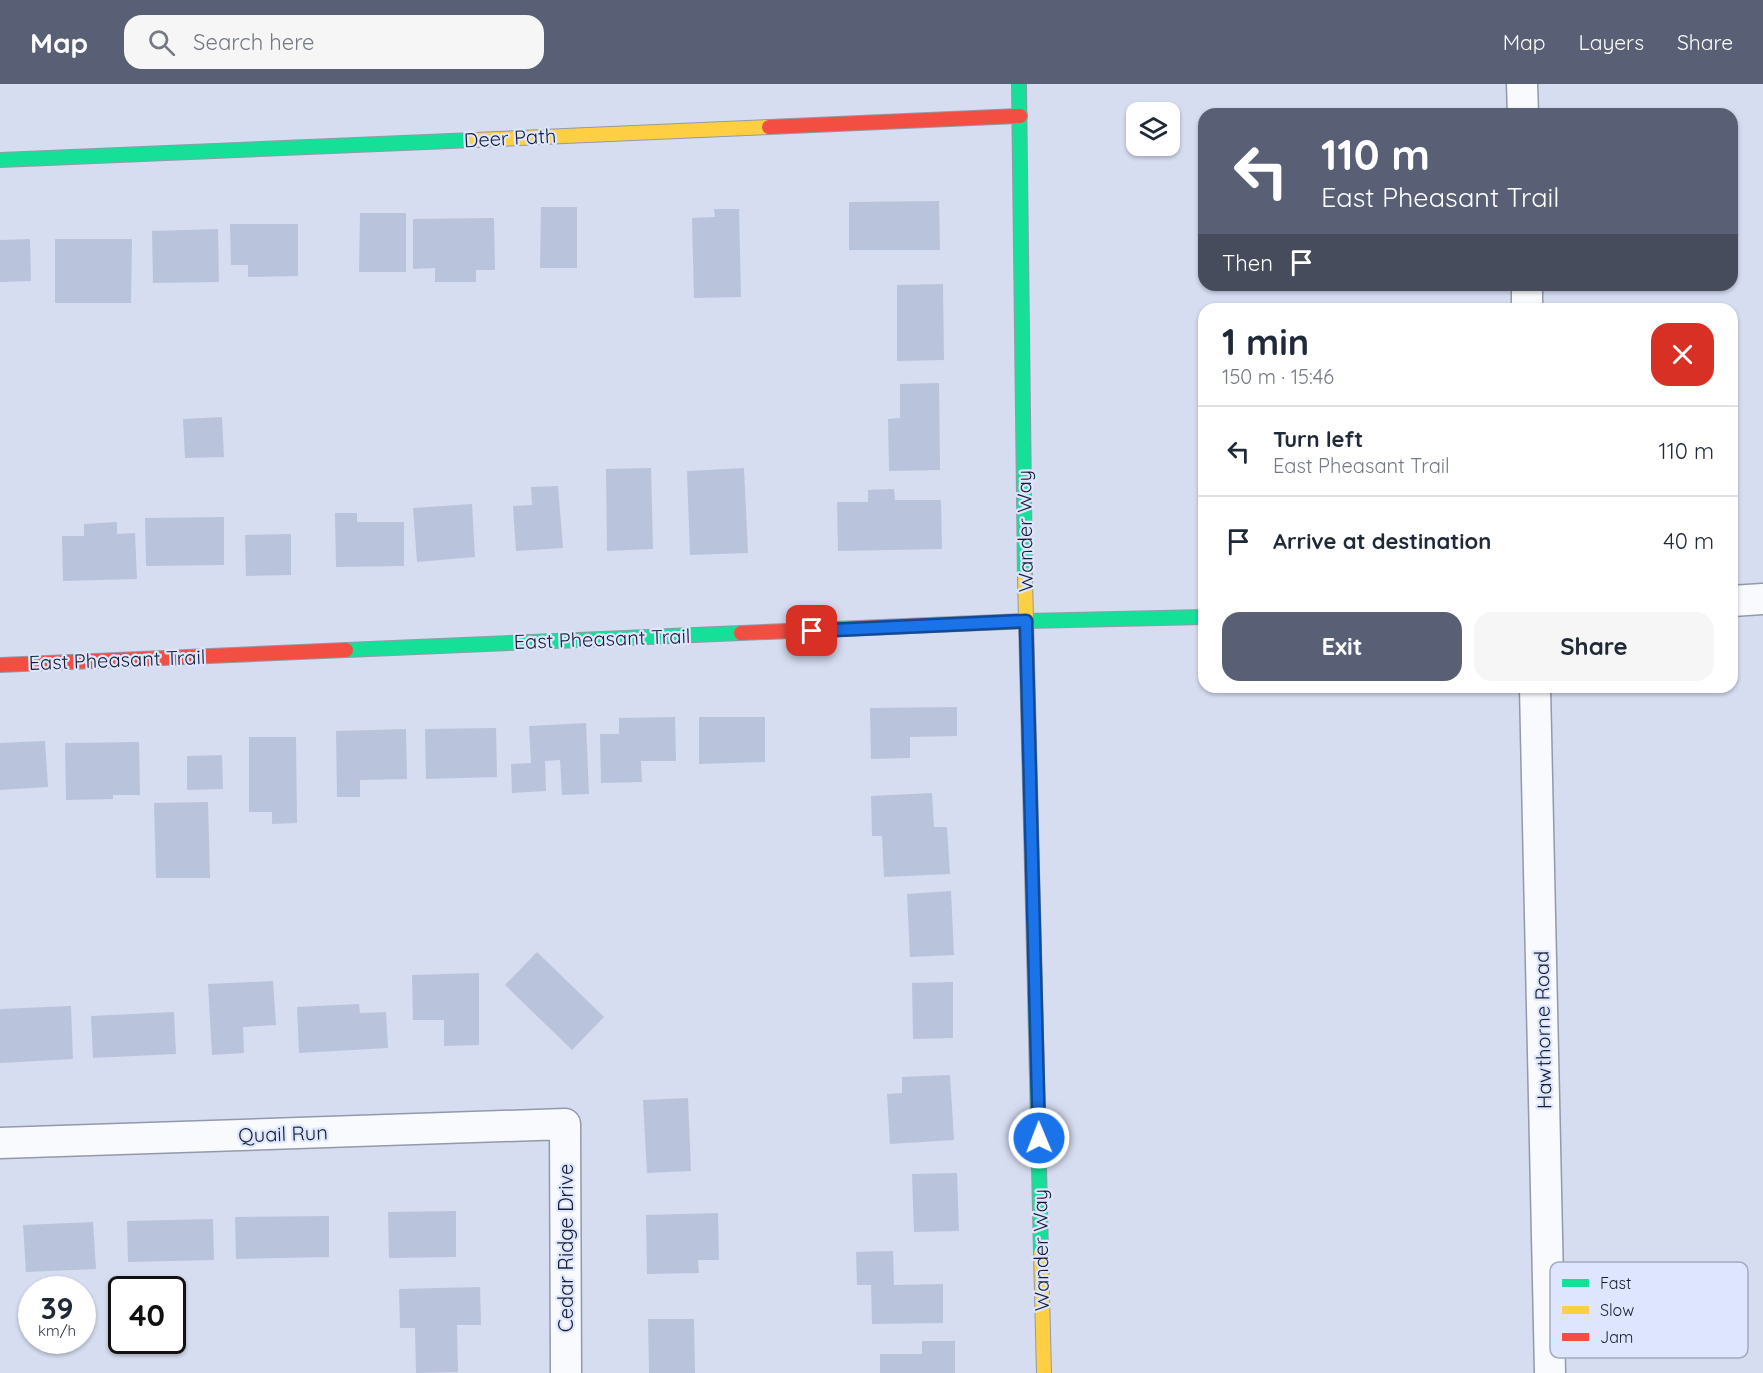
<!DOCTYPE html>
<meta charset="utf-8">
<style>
body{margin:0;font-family:Quicksand,sans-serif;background:#f6f6f7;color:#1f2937;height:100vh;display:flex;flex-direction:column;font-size:22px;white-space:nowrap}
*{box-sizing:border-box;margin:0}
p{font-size:20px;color:#747a83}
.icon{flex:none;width:33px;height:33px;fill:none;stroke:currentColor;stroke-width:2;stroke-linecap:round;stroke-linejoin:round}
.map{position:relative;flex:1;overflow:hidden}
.drawer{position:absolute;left:1198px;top:219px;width:540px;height:390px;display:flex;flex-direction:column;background:#fff;border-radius:18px;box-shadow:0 2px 4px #0004}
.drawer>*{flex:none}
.guide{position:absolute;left:1198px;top:24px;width:540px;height:183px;border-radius:18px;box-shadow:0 2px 4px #0004;background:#596075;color:#fff;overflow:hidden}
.buttons{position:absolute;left:1126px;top:18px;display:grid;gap:12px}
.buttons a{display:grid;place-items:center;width:54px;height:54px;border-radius:12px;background:#fff;box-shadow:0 2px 4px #0004;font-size:30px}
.speed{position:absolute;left:18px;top:1192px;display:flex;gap:12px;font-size:30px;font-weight:700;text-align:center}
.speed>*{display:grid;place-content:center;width:78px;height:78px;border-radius:50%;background:#fff;box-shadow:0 2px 4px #0004;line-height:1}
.speed small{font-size:15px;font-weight:400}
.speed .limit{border:3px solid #111;border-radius:9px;background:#fff;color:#111}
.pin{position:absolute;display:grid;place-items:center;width:51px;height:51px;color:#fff;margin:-26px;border-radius:12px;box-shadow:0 3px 9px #0006}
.me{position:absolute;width:66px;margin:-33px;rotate:359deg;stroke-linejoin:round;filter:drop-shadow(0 0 4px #0008)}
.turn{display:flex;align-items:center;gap:21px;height:126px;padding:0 24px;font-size:27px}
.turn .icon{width:78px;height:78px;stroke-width:2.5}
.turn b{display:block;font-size:42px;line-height:51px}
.then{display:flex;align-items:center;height:57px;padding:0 24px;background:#0003;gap:12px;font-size:22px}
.round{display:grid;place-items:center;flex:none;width:63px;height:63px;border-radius:18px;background:#f6f6f7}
.head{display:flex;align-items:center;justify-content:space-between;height:102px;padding:0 24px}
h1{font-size:36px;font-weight:700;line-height:45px}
.action{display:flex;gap:12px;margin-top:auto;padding:12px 24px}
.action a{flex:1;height:69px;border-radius:18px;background:#596075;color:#fff;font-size:24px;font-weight:700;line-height:69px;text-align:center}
.action a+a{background:#f6f6f7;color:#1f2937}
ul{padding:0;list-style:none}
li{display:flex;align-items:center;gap:18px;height:90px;padding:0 24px;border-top:2px solid #e0e1e3}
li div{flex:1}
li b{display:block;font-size:22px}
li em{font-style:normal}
header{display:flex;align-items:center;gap:36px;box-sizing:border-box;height:84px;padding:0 30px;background:#596075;color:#fff}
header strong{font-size:28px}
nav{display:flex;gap:33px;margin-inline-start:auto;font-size:21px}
.search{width:420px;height:54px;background:#f6f6f7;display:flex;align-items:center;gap:15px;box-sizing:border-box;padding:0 21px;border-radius:18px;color:#747a83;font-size:22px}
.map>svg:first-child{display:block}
</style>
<header>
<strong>Map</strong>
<div class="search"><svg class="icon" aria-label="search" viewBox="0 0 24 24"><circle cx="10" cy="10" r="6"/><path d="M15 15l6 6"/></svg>Search here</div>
<nav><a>Map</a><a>Layers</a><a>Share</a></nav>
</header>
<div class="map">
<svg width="1763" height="1289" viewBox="0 0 1763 1289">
<rect width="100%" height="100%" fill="#d6ddf1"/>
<path fill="#bac3dc" d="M939,117L940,166H849V118Z
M541,123H577V184H540Z
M714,125H739L741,213L694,214L692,134L715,133Z
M360,129H406V188H359Z
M494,134L495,186H476V198H435V184L413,185V135Z
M230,140H298V192L248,193V181H231Z
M218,145L219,198L153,199L152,147Z
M30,155L31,197L0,198V156Z
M55,155H132L131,219H55Z
M943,200L944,276L897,277V201Z
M939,299L940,386L889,387L888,335L900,334V300Z
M222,333L224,373L185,374L183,335Z
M651,384L653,465L607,467L606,385Z
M744,384L748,469L690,471L687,387Z
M558,402L563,464L516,467L513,422L532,421L531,403Z
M894,405L895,416H941L942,465L838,467L837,418H868V406Z
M472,420L475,473L417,478L413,424Z
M335,429H357V438H404V482L336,483Z
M224,433V481L146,482L145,434Z
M117,438V450L135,449L137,495L63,497L62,452H84V440Z
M291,450V491L246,492L245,451Z
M957,623V652L910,653V674L871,675L870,624Z
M675,633L676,677H641L642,698L601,699L600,650H619V634Z
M699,633H765V678L699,680Z
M586,639L589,710L562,711L560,676L545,677L546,707L512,709L511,680L531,679L529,642Z
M496,644L497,693L426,695L425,645Z
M406,645L407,695L360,696V713H337L336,647Z
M249,653H296L297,739L272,740V728H249Z
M45,657L48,703L0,706V659Z
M139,658L140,711H113V715L66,716L65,659Z
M222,671L223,705L187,706V672Z
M932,709L934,743H947L950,790L884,793L882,752H872L871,712Z
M208,718L210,794H156L154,719Z
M951,807L954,871L910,873L907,810Z
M537,868L604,933L572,966L505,901Z
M479,889V961L444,962V936H413L412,891Z
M273,897L276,941L243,943L244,969L212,971L208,900Z
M953,898V954L913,955L912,899Z
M359,920L360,929L386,928L388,964L299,969L297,923Z
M71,922L73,975L0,979V925Z
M174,928L176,970L93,974L91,932Z
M950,991L954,1056L890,1060L887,1010L902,1009V993Z
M688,1014L691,1087L647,1089L643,1016Z
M957,1089L959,1147L914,1148L912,1090Z
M456,1127V1173L389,1174L388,1128Z
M718,1129L719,1176H698L699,1189L647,1190L646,1131Z
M329,1132V1173L236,1175L235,1133Z
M213,1135L214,1176L128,1178L127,1137Z
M93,1138L96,1185L26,1188L23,1141Z
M893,1167L894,1201L943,1200V1239L872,1240L871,1201H857L856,1168Z
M480,1203L481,1241H457L458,1288L416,1289L415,1244H400L399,1205Z
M648,1235H694L695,1289H649Z
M922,1257H955V1289H880V1270H922Z"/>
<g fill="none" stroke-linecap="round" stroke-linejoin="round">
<defs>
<path id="street" d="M1522,0L1523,30
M1527,201V225
M1732,517L1763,515
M1535,603L1550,1289
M0,1059L565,1040L566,1289"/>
<path id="fast" d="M1019,0L1025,494
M0,76L474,56
M1027,537L1204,533
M346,566L741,549
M1035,909L1041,1169"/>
<path id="slow" d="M474,56L769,43
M1025,494L1035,909
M1041,1169L1044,1289"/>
<path id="jam" d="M769,43L1020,32
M741,549L1027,537
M0,581L346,566"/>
</defs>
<use href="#street" stroke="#9299ac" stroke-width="33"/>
<use href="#fast" stroke="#9299ac" stroke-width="16"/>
<use href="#slow" stroke="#9299ac" stroke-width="16"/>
<use href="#jam" stroke="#9299ac" stroke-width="16"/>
<use href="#street" stroke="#f9fafd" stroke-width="30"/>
<use href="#fast" stroke="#16e098" stroke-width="14"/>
<use href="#slow" stroke="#ffcf43" stroke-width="14"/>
<use href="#jam" stroke="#f24e42" stroke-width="14"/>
</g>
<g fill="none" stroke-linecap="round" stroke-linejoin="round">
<defs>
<path id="route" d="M812,547L1026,537L1039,1054"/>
</defs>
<use href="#route" stroke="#114b97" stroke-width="15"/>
<use href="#route" stroke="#1a73e8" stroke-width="10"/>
</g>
<g text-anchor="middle" stroke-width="4.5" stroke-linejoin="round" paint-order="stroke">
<g font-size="20" fill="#161d32" stroke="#dde6fe">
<text transform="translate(510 54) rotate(-3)" y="7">Deer Path</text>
<text transform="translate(1025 447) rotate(-91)" y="7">Wander Way</text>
<text transform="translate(602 555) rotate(-2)" y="7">East Pheasant Trail</text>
<text transform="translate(117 576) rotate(-2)" y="7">East Pheasant Trail</text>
<text transform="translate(1543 946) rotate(-91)" y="7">Hawthorne Road</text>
<text transform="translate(283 1050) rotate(-2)" y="7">Quail Run</text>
<text transform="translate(566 1164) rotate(-90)" y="7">Cedar Ridge Drive</text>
<text transform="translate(1041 1166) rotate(-91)" y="7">Wander Way</text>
</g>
</g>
<rect x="1550" y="1178" width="198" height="96" rx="9" fill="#dde6fe" stroke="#a1aac1" stroke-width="1.5"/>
<rect x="1562" y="1195" width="27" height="8" fill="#16e098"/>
<rect x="1562" y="1222" width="27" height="8" fill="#ffcf43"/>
<rect x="1562" y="1249" width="27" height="8" fill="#f24e42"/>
<g font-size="16" fill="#161d32">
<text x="1600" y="1205">Fast</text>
<text x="1600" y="1232">Slow</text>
<text x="1600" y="1259">Jam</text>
</g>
</svg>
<div class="buttons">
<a><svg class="icon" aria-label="layers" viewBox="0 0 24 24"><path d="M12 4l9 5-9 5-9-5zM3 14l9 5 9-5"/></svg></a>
</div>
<div class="speed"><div>39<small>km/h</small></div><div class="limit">40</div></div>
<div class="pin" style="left:812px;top:547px;background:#d93025"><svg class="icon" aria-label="arrive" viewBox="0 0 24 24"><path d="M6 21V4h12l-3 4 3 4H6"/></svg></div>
<svg class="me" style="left:1039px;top:1054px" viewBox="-20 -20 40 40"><circle r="17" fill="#1a73e8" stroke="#fff" stroke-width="3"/><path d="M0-11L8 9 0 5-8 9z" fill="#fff"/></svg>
<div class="guide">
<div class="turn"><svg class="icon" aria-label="left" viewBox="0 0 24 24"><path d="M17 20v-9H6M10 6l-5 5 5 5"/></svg><div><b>110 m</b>East Pheasant Trail</div></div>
<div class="then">Then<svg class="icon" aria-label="arrive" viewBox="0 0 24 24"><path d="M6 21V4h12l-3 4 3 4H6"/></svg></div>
</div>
<section class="drawer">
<div class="head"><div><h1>1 min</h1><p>150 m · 15:46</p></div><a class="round" style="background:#d93025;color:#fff"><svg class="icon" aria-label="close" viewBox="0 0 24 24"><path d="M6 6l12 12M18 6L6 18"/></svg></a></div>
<ul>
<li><svg class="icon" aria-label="left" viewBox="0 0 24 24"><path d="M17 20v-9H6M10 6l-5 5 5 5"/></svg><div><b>Turn left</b><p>East Pheasant Trail</p></div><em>110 m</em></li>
<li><svg class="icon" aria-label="arrive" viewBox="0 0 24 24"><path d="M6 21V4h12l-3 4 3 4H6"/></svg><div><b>Arrive at destination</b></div><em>40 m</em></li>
</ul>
<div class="action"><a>Exit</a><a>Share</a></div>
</section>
</div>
